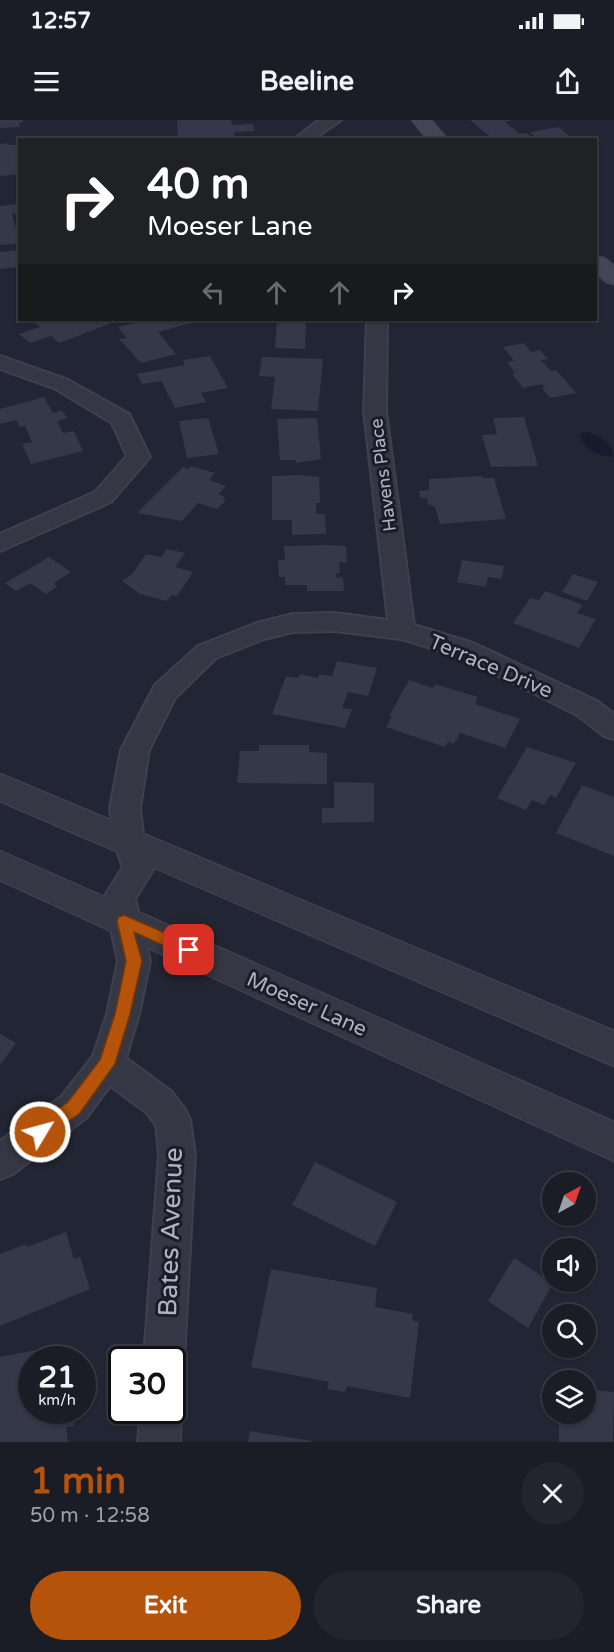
<!DOCTYPE html>
<meta charset="utf-8">
<style>
body{margin:0;font-family:"Varela Round",sans-serif;background:#23252e;color:#f1f3f6;height:100vh;display:flex;flex-direction:column;font-size:22px;white-space:nowrap}
*{box-sizing:border-box;margin:0}
p{font-size:20px;color:#9fa1a7}
.icon{flex:none;width:33px;height:33px;fill:none;stroke:currentColor;stroke-width:2;stroke-linecap:round;stroke-linejoin:round}
.map{position:relative;height:1322px;overflow:hidden}
.panel{display:flex;flex-direction:column;background:#1a1c26;flex:1}
.panel>*{flex:none}
.hud{position:absolute;left:18px;top:18px;width:579px;height:183px;border-radius:0px;box-shadow:0 2px 4px #0004,0 0 0 2px #383a43;background:#202124;color:#fff;overflow:hidden}
.needle{width:39px;rotate:40deg}
.fabs{position:absolute;left:542px;top:1052px;display:grid;gap:12px}
.fabs a{display:grid;place-items:center;width:54px;height:54px;border-radius:50%;background:#1a1c26;box-shadow:0 2px 4px #0004,0 0 0 2px #383a43;font-size:30px}
.speed{position:absolute;left:18px;top:1226px;display:flex;gap:12px;font-size:30px;font-weight:700;text-align:center}
.speed>*{display:grid;place-content:center;width:78px;height:78px;border-radius:50%;background:#1a1c26;box-shadow:0 2px 4px #0004,0 0 0 2px #383a43;line-height:1}
.speed small{font-size:15px;font-weight:400}
.speed .limit{border:3px solid #111;border-radius:9px;background:#fff;color:#111}
.pin{position:absolute;display:grid;place-items:center;width:51px;height:51px;color:#fff;margin:-26px;border-radius:12px;box-shadow:0 3px 9px #0006}
.me{position:absolute;width:66px;margin:-33px;rotate:53deg;stroke-linejoin:round;filter:drop-shadow(0 0 4px #0008)}
.turn{display:flex;align-items:center;gap:21px;height:126px;padding:0 30px;font-size:27px}
.turn .icon{width:78px;height:78px;stroke-width:2.5}
.turn b{display:block;font-size:42px;line-height:51px}
.lanes{display:flex;align-items:center;height:57px;padding:0 30px;background:#0003;justify-content:center;gap:30px;direction:ltr}
.lanes .off{opacity:.35}
.round{display:grid;place-items:center;flex:none;width:63px;height:63px;border-radius:32px;background:#23252e}
.overview{display:flex;align-items:center;justify-content:space-between;height:102px;padding:0 30px}
h1{font-size:36px;font-weight:800;line-height:45px;color:#b45309}
.action{display:flex;gap:12px;margin-top:auto;padding:12px 30px}
.action a{flex:1;height:69px;border-radius:36px;background:#b45309;color:#fff;font-size:24px;font-weight:800;line-height:69px;text-align:center}
.action a+a{background:#23252e;color:#f1f3f6}
.status{display:flex;justify-content:space-between;align-items:center;height:42px;padding:0 30px;background:#1a1c26;direction:ltr}
.status svg{height:16px;fill:currentColor}
header{display:flex;justify-content:space-between;align-items:center;height:78px;padding:0 30px;background:#1a1c26;font-size:27px;font-weight:800}
.map>svg:first-child{display:block}
</style>
<div class="status"><b>12:57</b><svg viewBox="0 0 49 12"><path d="M0 12V9h3v3zM5 12V6h3v6zM10 12V3h3v9zM15 12V0h3v12zM26 1h20v11H26zM47 4h2v5h-2z"/></svg></div>
<header><svg class="icon" aria-label="menu" viewBox="0 0 24 24"><path d="M4 6h16M4 12h16M4 18h16"/></svg>Beeline<svg class="icon" aria-label="share" viewBox="0 0 24 24"><path d="M12 15V3M7 8l5-5 5 5M5 13v7h14v-7"/></svg></header>
<div class="map">
<svg width="614" height="1322" viewBox="0 0 614 1322">
<rect width="100%" height="100%" fill="#222533"/>
<path fill="#171b2e" d="M587,312C600,316 610,321 614,335L611,337C596,335 583,329 580,314Z"/>
<path fill="#343849" d="M0,0H23V2L19,3L20,7L0,8Z
M177,0H231L232,5L253,4L255,11L234,12L235,20H178Z
M470,0H512L505,2L520,14L527,13L532,17L494,20Z
M559,7L569,16L538,20L530,12Z
M8,23L9,25H17L20,54L0,56V24Z
M16,84L19,93L12,94L20,123L0,125V86Z
M20,130V153L17,147L0,149V132Z
M43,200H120L59,223L51,216L30,223L19,214L40,207L34,203Z
M147,200H193L195,202L158,212L176,234L141,243L119,219L127,218L118,207Z
M277,200H306L305,229L275,228Z
M524,223L531,232L540,230L548,239L541,240L551,251L556,250L576,273L550,278L542,268H545L542,264L523,268L512,254L515,253L507,242L514,241L503,227Z
M210,236L228,268L201,273L206,282L175,288L161,261L142,264L137,254L185,245L183,240Z
M262,237L323,239L318,291L271,289L275,257L259,256Z
M44,277L53,293L62,290L67,298L57,301L63,313L74,311L83,331L31,344L22,324L32,322L25,306L20,307L16,300L0,304V289Z
M524,297L538,346L491,347L482,315L497,314L493,298Z
M208,298L219,334L187,338L179,301Z
M317,298L321,339L296,343V340H280L277,299Z
M191,346L215,353L209,360L226,366L218,374L225,377L223,379L226,380L217,389L198,383L182,401L137,393L183,347L188,349Z
M298,355L319,357L320,383H316V394H325L326,414L292,415V400H272V356Z
M482,356L483,358H494L506,399L440,404L435,387L428,384L427,378H421L419,371L429,370V359Z
M328,425L346,426L347,442H339L340,453H336L337,458L343,457L344,471H307V465H285V457H279L278,440H285L284,426Z
M167,429L185,433L175,447L193,452L177,476L171,475L167,481L140,474L122,461L132,454L146,434L161,437Z
M49,437L71,452L54,463L57,467L46,474L30,463L16,471L5,463Z
M462,440L504,446L502,459L488,457L486,467L457,462Z
M573,454L598,462L587,481L562,472Z
M545,471L583,485L577,493L596,499L579,528L513,503L530,478L539,480Z
M337,541L377,548L368,576L348,572L342,588L352,589L345,608L272,594L286,556L298,558L300,554L318,558L319,554L332,556Z
M409,560L433,568L435,564L478,577L475,584L520,599L505,628L460,613L454,624L448,622L445,627L386,607L392,597L389,596Z
M259,625H309V632L327,633V664L237,663L240,631H259Z
M527,627L576,643L556,678L550,675L544,685L532,680L526,690L497,678Z
M334,662L374,663V702L322,703V688H334Z
M582,665L614,677V736L556,713Z
M0,914L16,923L0,945Z
M315,1042L397,1082L375,1126L292,1085Z
M66,1112L74,1139L80,1137L90,1169L0,1206V1134L26,1124L27,1127Z
M514,1138L553,1163L528,1208L488,1181Z
M271,1149L377,1168L375,1187L413,1194L412,1200L419,1202L410,1278L347,1266L345,1272L327,1269L329,1262L251,1247Z
M56,1226V1239H32V1290H73L74,1306L66,1307L68,1322H0V1237Z
M585,1269L614,1272L613,1322H559V1293H585Z
M250,1311L312,1321V1322H248Z"/>
<g fill="none" stroke-linecap="round" stroke-linejoin="round">
<defs>
<path id="minor" d="M319,0H341L312,20H293Z
M367,200H387L386,291L414,505L473,523L597,581L614,594V619L604,616L577,595L505,559L455,535L401,519L335,511L293,512L264,519L216,538L175,578L149,630L140,688L144,723L154,748L135,779L150,841L139,894L126,938L171,971L185,989L190,1000L195,1034L184,1239L178,1253L172,1255V1239H144L159,1034L156,1005L147,993L110,966L86,998L13,1054L0,1059V1021L62,976L93,936L107,894L118,841L104,777L123,747L114,723L110,688L121,630L155,565L198,526L257,503L293,494L335,493L388,500L364,291Z
M0,236L68,260L129,294L150,337L111,382L0,431V414L95,372L127,336L112,303L54,268L0,249Z
M172,1275L175,1276L181,1290L180,1322H138L141,1290H172Z"/>
<path id="tertiary" d="M0,654L614,911V946L0,681Z
M0,731L614,1002V1041L0,760Z"/>
<path id="secondary" d="M412,0H431L448,20H428Z
M596,137L604,138L614,146V164L606,162L596,153Z"/>
</defs>
<use href="#minor" stroke="#3e414d" stroke-width="4"/>
<use href="#tertiary" stroke="#3e414d" stroke-width="3"/>
<use href="#secondary" stroke="#3e414d" stroke-width="3"/>
<use href="#minor" fill="#353844" fill-rule="evenodd"/>
<use href="#tertiary" fill="#353844" fill-rule="evenodd"/>
<use href="#secondary" fill="#434656" fill-rule="evenodd"/>
</g>
<path fill="#b45309" stroke="#753606" stroke-width="1.5" d="M124,795L195,826L197,830L195,835L189,837L134,812L142,841L130,894L115,944L80,993L46,1018L40,1020L34,1018L32,1012L34,1007L68,982L100,940L115,894L126,841L117,801L119,797Z"/>
<g text-anchor="middle" stroke-width="6" stroke-linejoin="round" paint-order="stroke">
<g font-size="18" fill="#afb2c1" stroke="#1a1d28">
<text transform="translate(383 355) rotate(-97)" y="6">Havens Place</text>
</g>
<g font-size="21" fill="#afb2c1" stroke="#1a1d28">
<text transform="translate(491 546) rotate(23)" y="7">Terrace Drive</text>
<text transform="translate(307 884) rotate(24)" y="7">Moeser Lane</text>
</g>
<g font-size="26" fill="#afb2c1" stroke="#1a1d28">
<text transform="translate(170 1112) rotate(-88)" y="9">Bates Avenue</text>
</g>
</g>
</svg>
<div class="fabs">
<a><svg class="needle" viewBox="-14 -14 28 28"><path d="M0-13l5 13h-10z" fill="#e53935"/><path d="M0 13l5-13h-10z" fill="#9fa1a7"/></svg></a>
<a><svg class="icon" aria-label="sound" viewBox="0 0 24 24"><path d="M4 9h4l5-4v14l-5-4H4zM17 9q2 3 0 6"/></svg></a>
<a><svg class="icon" aria-label="search" viewBox="0 0 24 24"><circle cx="10" cy="10" r="6"/><path d="M15 15l6 6"/></svg></a>
<a><svg class="icon" aria-label="layers" viewBox="0 0 24 24"><path d="M12 4l9 5-9 5-9-5zM3 14l9 5 9-5"/></svg></a>
</div>
<div class="speed"><div>21<small>km/h</small></div><div class="limit">30</div></div>
<div class="pin" style="left:189px;top:830px;background:#d93025"><svg class="icon" aria-label="arrive" viewBox="0 0 24 24"><path d="M6 21V4h12l-3 4 3 4H6"/></svg></div>
<svg class="me" style="left:40px;top:1012px" viewBox="-20 -20 40 40"><circle r="17" fill="#b45309" stroke="#fff" stroke-width="3"/><path d="M0-11L8 9 0 5-8 9z" fill="#fff"/></svg>
<div class="hud">
<div class="turn"><svg class="icon" aria-label="right" viewBox="0 0 24 24"><path d="M7 20v-9h11M14 6l5 5-5 5"/></svg><div><b>40 m</b>Moeser Lane</div></div>
<div class="lanes"><svg class="icon off" aria-label="left" viewBox="0 0 24 24"><path d="M17 20v-9H6M10 6l-5 5 5 5"/></svg><svg class="icon off" aria-label="ahead" viewBox="0 0 24 24"><path d="M12 20V5M6 11l6-6 6 6"/></svg><svg class="icon off" aria-label="ahead" viewBox="0 0 24 24"><path d="M12 20V5M6 11l6-6 6 6"/></svg><svg class="icon" aria-label="right" viewBox="0 0 24 24"><path d="M7 20v-9h11M14 6l5 5-5 5"/></svg></div>
</div>
</div>
<section class="panel">
<div class="overview"><div><h1>1 min</h1><p>50 m · 12:58</p></div><a class="round"><svg class="icon" aria-label="close" viewBox="0 0 24 24"><path d="M6 6l12 12M18 6L6 18"/></svg></a></div>
<div class="action"><a>Exit</a><a>Share</a></div>
</section>
